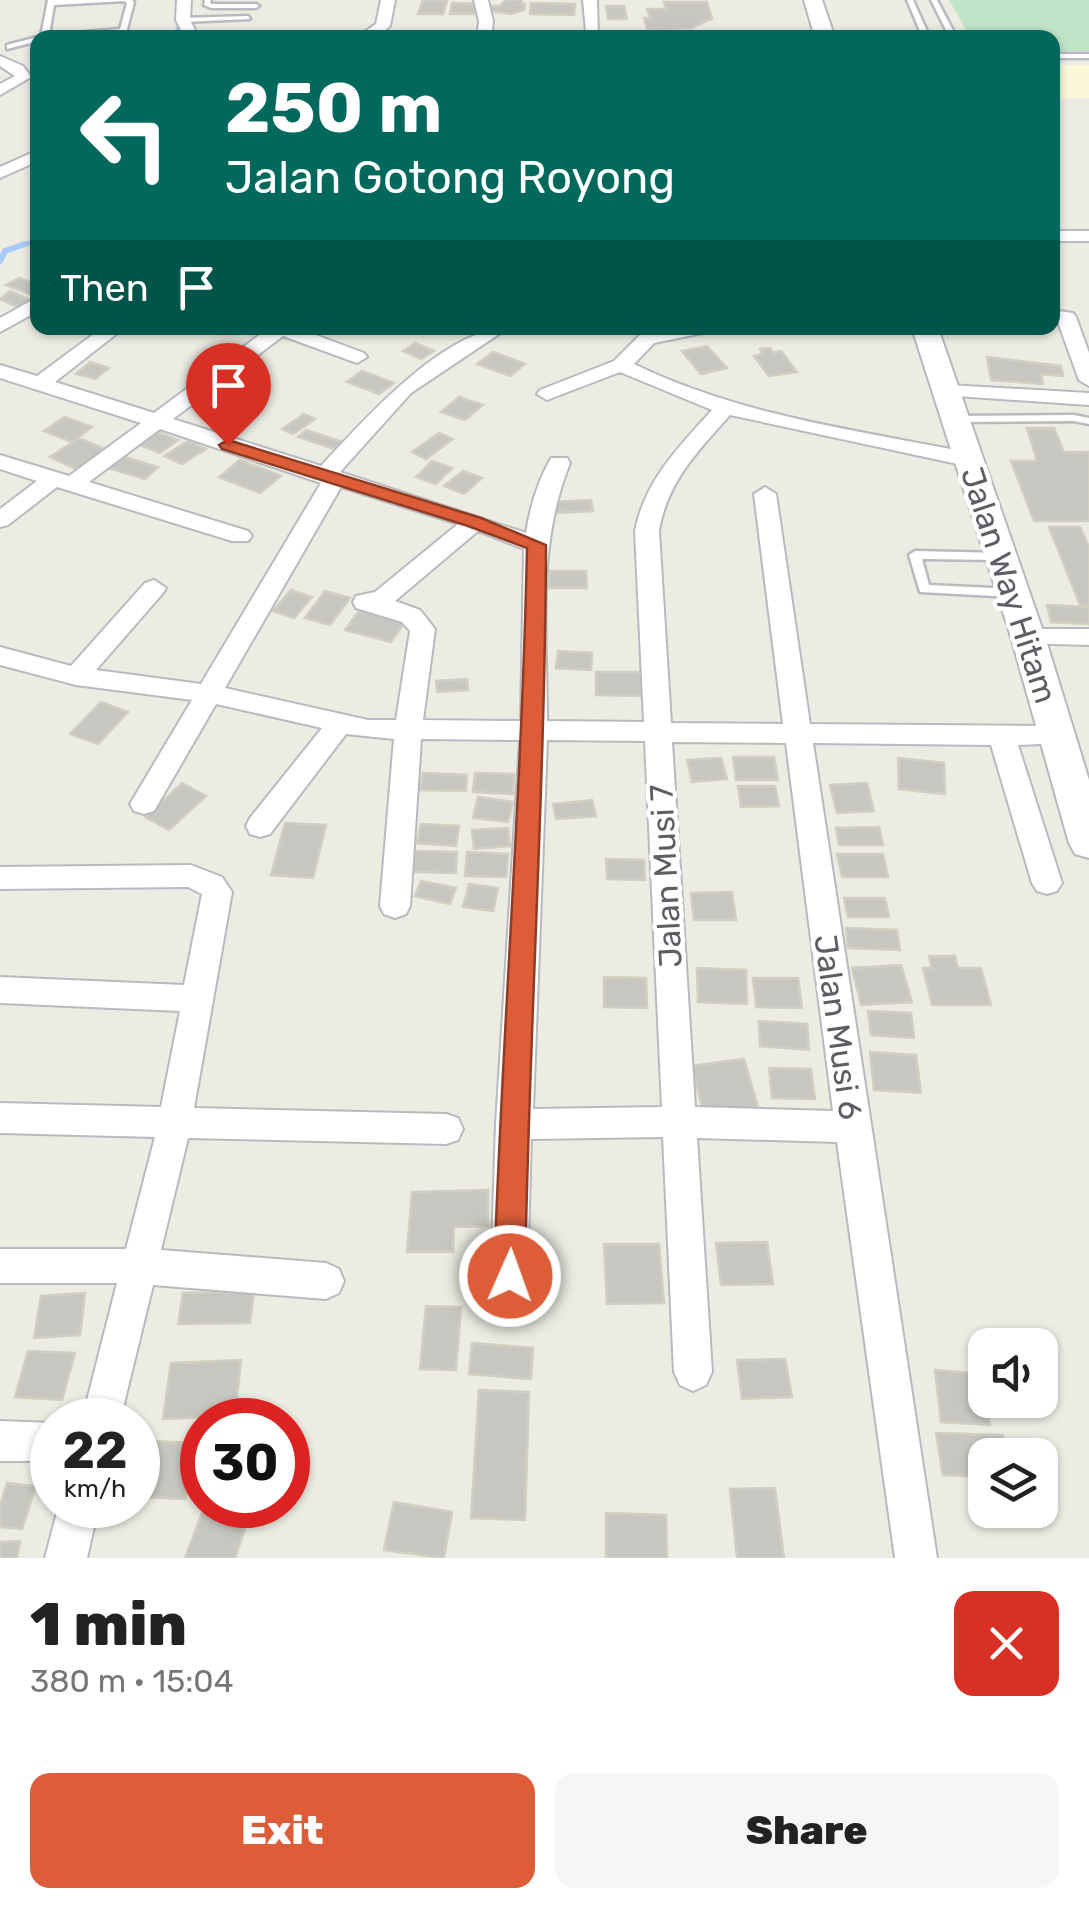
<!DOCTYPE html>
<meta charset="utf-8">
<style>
body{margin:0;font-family:Rubik,sans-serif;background:#f6f6f6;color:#222;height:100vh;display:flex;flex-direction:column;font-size:38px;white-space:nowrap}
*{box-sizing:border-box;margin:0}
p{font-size:32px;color:#767676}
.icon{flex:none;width:55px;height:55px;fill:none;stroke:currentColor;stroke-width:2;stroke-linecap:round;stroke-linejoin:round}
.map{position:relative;height:1558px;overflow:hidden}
.side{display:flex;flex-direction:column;background:#fff;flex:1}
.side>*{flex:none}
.hud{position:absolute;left:30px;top:30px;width:1030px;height:305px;border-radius:20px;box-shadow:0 2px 8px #0004;background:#00695c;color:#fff;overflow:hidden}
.fabs{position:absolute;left:968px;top:1328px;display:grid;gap:20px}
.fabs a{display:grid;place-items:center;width:90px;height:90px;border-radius:20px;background:#fff;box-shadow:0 2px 8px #0004;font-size:50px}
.speed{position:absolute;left:30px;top:1398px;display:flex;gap:20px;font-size:50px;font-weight:700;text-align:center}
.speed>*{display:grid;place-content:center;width:130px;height:130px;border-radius:50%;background:#fff;box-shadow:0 2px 8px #0004;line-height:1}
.speed small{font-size:25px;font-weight:400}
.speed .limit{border:15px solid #d22;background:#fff;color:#111}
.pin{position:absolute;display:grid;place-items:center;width:85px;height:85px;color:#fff;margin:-102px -42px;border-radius:50% 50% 50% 0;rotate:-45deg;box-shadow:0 0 10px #0007}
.pin .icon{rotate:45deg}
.me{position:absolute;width:110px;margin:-55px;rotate:2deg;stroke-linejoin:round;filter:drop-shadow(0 0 8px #0008)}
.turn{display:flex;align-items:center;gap:35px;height:210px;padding:0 30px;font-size:45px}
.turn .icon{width:130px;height:130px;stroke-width:2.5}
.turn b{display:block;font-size:70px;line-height:85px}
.then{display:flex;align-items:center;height:95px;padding:0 30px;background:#0003;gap:20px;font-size:38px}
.round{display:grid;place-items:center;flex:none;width:105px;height:105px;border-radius:20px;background:#f6f6f6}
.head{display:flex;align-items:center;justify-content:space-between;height:170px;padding:0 30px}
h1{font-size:60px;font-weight:800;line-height:75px}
.cta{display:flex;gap:20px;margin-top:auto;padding:20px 30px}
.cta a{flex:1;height:115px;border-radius:20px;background:#dd5d39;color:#fff;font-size:40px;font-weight:800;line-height:115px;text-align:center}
.cta a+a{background:#f6f6f6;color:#222}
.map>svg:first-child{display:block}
</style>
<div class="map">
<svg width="1089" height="1558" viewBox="0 0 1089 1558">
<rect width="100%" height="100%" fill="#edece3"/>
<path fill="#fbf8da" d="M1053,65H1089V98L1053,99Z"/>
<path fill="#c1e3c6" d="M949,0H1089V51H1053L1052,38L970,37Z"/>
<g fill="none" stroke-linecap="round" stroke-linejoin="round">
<path stroke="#a7caf9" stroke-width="4" d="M172,38L181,24V0
M18,247L38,240"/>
<path stroke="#a7caf9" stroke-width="6" d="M0,261L5,251L25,244"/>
</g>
<path fill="#c8c6c0" stroke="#d1cfc2" stroke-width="2.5" d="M423,0L447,1L443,14H418Z
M506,0H522L520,4H525L524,10L510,14L491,11L492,6H500Z
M664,2H707L712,19L691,28L647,29L644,18H650L647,9H666Z
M452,3L480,4L479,14H450Z
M531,3L575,4L574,15L530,14Z
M606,6H624L627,19H608Z
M19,278L38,285V292L32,295L6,285Z
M10,291L31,300L17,307L0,299Z
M415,343L434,351L421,359L403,351Z
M707,346L727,368L701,374L682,351Z
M770,348L773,353L781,351L797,372L769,376L754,356L763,354L760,349Z
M493,352L525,364L510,376L477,364Z
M987,357L1061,366L1063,376L1041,374L1043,384L991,380Z
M90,362L109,368L95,379L76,374Z
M362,371L394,383L379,394L347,382Z
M459,397L483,405L465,420L441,412Z
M304,414L315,419L293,434L282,429Z
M65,417L92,427L72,442L44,431Z
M1027,428H1054L1064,452H1089V521H1034L1011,461H1037Z
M306,430L343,442L335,449L298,437Z
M155,431L178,440L160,453L137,444Z
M439,433L453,439L426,459L412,452Z
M79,438L107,450L78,470L50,457Z
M188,441L206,449L182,464L164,456Z
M121,456L158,467L145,479L108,468Z
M240,460L281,476L260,493L219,477Z
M432,461L452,468L436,484L416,477Z
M463,471L482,478L464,494L444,486Z
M591,500L593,511L556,513L555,502Z
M1049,527H1080L1089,547V605H1080Z
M550,571H586L587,588H549Z
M291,590L312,597L294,618L273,611Z
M325,591L350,598L330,625L305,618Z
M1047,605L1089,607V624L1051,622Z
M359,611L404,623L391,642L345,630Z
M558,651L592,653L591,670L556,668Z
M596,672H647L646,696L596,695Z
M467,679L468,690L437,692L436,681Z
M101,702L128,712L98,744L70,734Z
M733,757H774L778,780H736Z
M721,758L727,779L692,782L687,760Z
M898,758L944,763L945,794L899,789Z
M423,773L467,775L466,791L420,790Z
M475,773L514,774L513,794L473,792Z
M182,783L206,796L169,830L145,817Z
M867,783L874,811L837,813L830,785Z
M738,786H775L779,806L741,807Z
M478,797L513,802L508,822L473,818Z
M592,800L596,816L556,819L553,804Z
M285,823L326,825L313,878L271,875Z
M421,824L459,826L456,846L417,843Z
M879,827L883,845H839L836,828Z
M508,828L510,846L474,849L472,830Z
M415,851L457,852L456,873L413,872Z
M467,852L508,854L506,877L465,876Z
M837,854H883L888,877H842Z
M606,859L644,860L645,880L607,879Z
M421,881L456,888L450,904L415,896Z
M469,884L498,888L493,911L463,907Z
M732,892L736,920H694L691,893Z
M844,898H885L889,917H848Z
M846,928L897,930L900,950L848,948Z
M929,956H955L958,968H981L991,1005H932L923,968H932Z
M901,965L912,1002L861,1005L852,968Z
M697,968L746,970L747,1004L698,1002Z
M604,977L646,978L647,1008L604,1007Z
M753,978H798L802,1008L756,1007Z
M868,1011L911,1013L914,1038L871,1035Z
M759,1021L807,1024L809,1050L760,1046Z
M870,1052L916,1055L921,1093L874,1090Z
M744,1059L758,1107L704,1114L691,1066Z
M769,1068L811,1069L815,1099L772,1098Z
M488,1190V1226L454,1227L453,1252H407L412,1192Z
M767,1242L773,1284L721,1285L716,1243Z
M604,1244H659L664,1303L607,1304Z
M254,1292L250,1323L178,1324L183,1293Z
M85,1293L80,1335L34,1338L41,1296Z
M426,1306L461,1307L456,1370L420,1369Z
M472,1343L533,1348L531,1379L469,1374Z
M28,1351L75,1353L62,1400L15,1397Z
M785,1359L792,1397L742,1399L737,1360Z
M241,1360L235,1416L163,1419L171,1363Z
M935,1370L983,1374L990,1425L941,1422Z
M479,1390L529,1392L525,1520L471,1518Z
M936,1433L1003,1435L1007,1455H985V1477L943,1475Z
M151,1441L195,1443L185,1499L140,1497Z
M7,1483L36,1486L22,1529L0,1527V1506Z
M775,1488L784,1558H737L730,1489Z
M394,1502L452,1512L444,1558L384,1550Z
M205,1505L249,1517L235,1558H185Z
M606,1513L666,1515L667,1558H606Z
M20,1541L17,1558H0V1542Z"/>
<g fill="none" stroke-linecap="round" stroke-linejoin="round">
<defs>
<path id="lane" d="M48,0H132L134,2L126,33L71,38H38V41L7,49V45L41,36ZM124,1L127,3L120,29L49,35L54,5Z
M205,0H211L210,3L212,4H256L259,6L256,8H211L204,5Z
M907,0H913L930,38H923Z
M931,0H937L957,38H950Z
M248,16L250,19L183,22L179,20L183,18Z
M1052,54H1089V58H1052Z
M1074,415L1089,418V424L1074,421L958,422L953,419L958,416Z
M915,551L1004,553L1006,556L1000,560L922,559L929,585L1013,589L1019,593L1013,597L920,592L909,555Z"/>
<path id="street" d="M177,0H191L190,20L199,38H185L176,20Z
M381,0H395L390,26L375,38L261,37L268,33H363L376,24Z
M474,0H488L493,21L491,38H477L479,21Z
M583,0H597L598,34L586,31Z
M436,33L446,38L429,37Z
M0,56L23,66L31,77L0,95V84L15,76L0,66Z
M38,150V161L0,178V167Z
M1052,231H1089V241H1052Z
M38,297V311L0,332V318Z
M1052,310L1073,313L1076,317L1089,353V386L1079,380L1058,322H1052Z
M102,328H124L55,382L154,413L269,328H297L364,353L367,357L357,363L283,336L173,419L321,466C363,421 445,328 508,328L411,393L340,472L526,533C530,507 538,481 551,458H567L570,463C536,547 547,633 547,721L644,722L635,531C645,480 679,447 712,410L620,372L547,400L537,394L540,390L614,361L641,334L672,328H710L708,332L654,343L634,364C739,415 854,430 967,452L978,459L967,466L730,415C698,451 667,482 659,531L671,723L783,724L754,494L765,487L776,494L810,724L1057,726L1066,729L1070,736L1066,743L1018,745L1062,883L1057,891L1047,894L1037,891L1032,883L991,745L813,743L937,1558H895L837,1142L697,1138L712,1372L706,1385L693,1391L680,1385L674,1372L663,1137L531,1139L527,1276L522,1288L509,1294L496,1288L491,1276L496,1124L520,740L421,739L410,906L406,914L395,918L384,914L380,906L394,739L346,734L270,834L260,837L250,834L246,826L250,818L322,728L216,704L154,811L144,814L134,811L130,804L192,700L76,685L0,665V647L71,666L145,583L154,580L166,588L163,593L96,670L201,684L321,483L160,429L89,482L248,531L252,536L248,541H232L57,487L8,525L0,527V509L37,481L0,469V455L69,476L141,423L0,378V365L37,376ZM341,487L458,524L375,592L356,596L353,602L356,608L402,622L410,631L396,720H368L225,688ZM478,531L524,549L521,721L423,720L435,629L420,610L395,601ZM547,740L645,741L662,1107L533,1109ZM672,742L786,743L833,1111L695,1107Z
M948,385L1089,393V405L941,395L938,391Z
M1028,629H1089V645L1019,643L1016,637Z
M191,865L222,877L232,892L194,1108L446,1114L458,1118L463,1129L458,1140L446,1144L188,1138L161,1250L326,1263L339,1269L344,1281L339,1293L326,1299L153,1285L120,1420H82L117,1283H0V1249H126L155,1137L0,1133V1103L161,1107L180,1011L0,1003V977L184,985L202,894L188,887L0,889V867Z
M0,1421L52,1423V1461H0Z
M59,1505H99L87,1558H45Z"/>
<path id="secondary" d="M804,0H822L835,38H815Z
M912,328H938L1045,637L1089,780V858L1075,854L1069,843L1011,637Z"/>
</defs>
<use href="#lane" stroke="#b8babf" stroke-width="5"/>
<use href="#street" stroke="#b8babf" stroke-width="4"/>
<use href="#secondary" stroke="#b7b8be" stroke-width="4"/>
<use href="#lane" fill="#fff" fill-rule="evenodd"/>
<use href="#street" fill="#fff" fill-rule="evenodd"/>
<use href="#secondary" fill="#fff" fill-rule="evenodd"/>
</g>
<path fill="#dd5d39" stroke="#903c25" stroke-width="2.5" d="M228,440L481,518L546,545C545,789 529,1032 525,1276L520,1287L510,1291L499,1287L494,1276C502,1033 522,791 527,548L468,526L222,449L219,445Z"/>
<g text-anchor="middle" stroke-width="9" stroke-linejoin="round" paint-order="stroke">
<g font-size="32" fill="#5b5e63" stroke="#fff">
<text transform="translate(1009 585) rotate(72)" y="11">Jalan Way Hitam</text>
<text transform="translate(666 876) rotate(-93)" y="11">Jalan Musi 7</text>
<text transform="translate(838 1027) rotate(82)" y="11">Jalan Musi 6</text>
</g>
</g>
</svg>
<div class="fabs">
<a><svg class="icon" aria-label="sound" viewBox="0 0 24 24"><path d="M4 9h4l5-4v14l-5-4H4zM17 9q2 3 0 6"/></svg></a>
<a><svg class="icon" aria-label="layers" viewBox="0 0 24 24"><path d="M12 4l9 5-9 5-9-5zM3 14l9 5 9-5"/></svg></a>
</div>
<div class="speed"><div>22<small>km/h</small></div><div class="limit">30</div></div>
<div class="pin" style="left:228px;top:445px;background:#d93025"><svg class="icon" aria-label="arrive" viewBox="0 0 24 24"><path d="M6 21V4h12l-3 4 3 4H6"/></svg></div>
<svg class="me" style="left:510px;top:1276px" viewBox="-20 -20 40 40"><circle r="17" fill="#dd5d39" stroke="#fff" stroke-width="3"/><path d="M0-11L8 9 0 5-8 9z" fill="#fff"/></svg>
<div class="hud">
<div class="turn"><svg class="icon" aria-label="left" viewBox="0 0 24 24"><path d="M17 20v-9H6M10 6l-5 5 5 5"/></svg><div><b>250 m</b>Jalan Gotong Royong</div></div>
<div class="then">Then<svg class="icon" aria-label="arrive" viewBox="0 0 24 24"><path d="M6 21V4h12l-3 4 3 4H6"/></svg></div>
</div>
</div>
<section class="side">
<div class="head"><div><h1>1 min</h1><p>380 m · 15:04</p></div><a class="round" style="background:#d93025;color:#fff"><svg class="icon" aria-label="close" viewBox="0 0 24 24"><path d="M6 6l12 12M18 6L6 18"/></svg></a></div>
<div class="cta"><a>Exit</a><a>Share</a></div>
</section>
